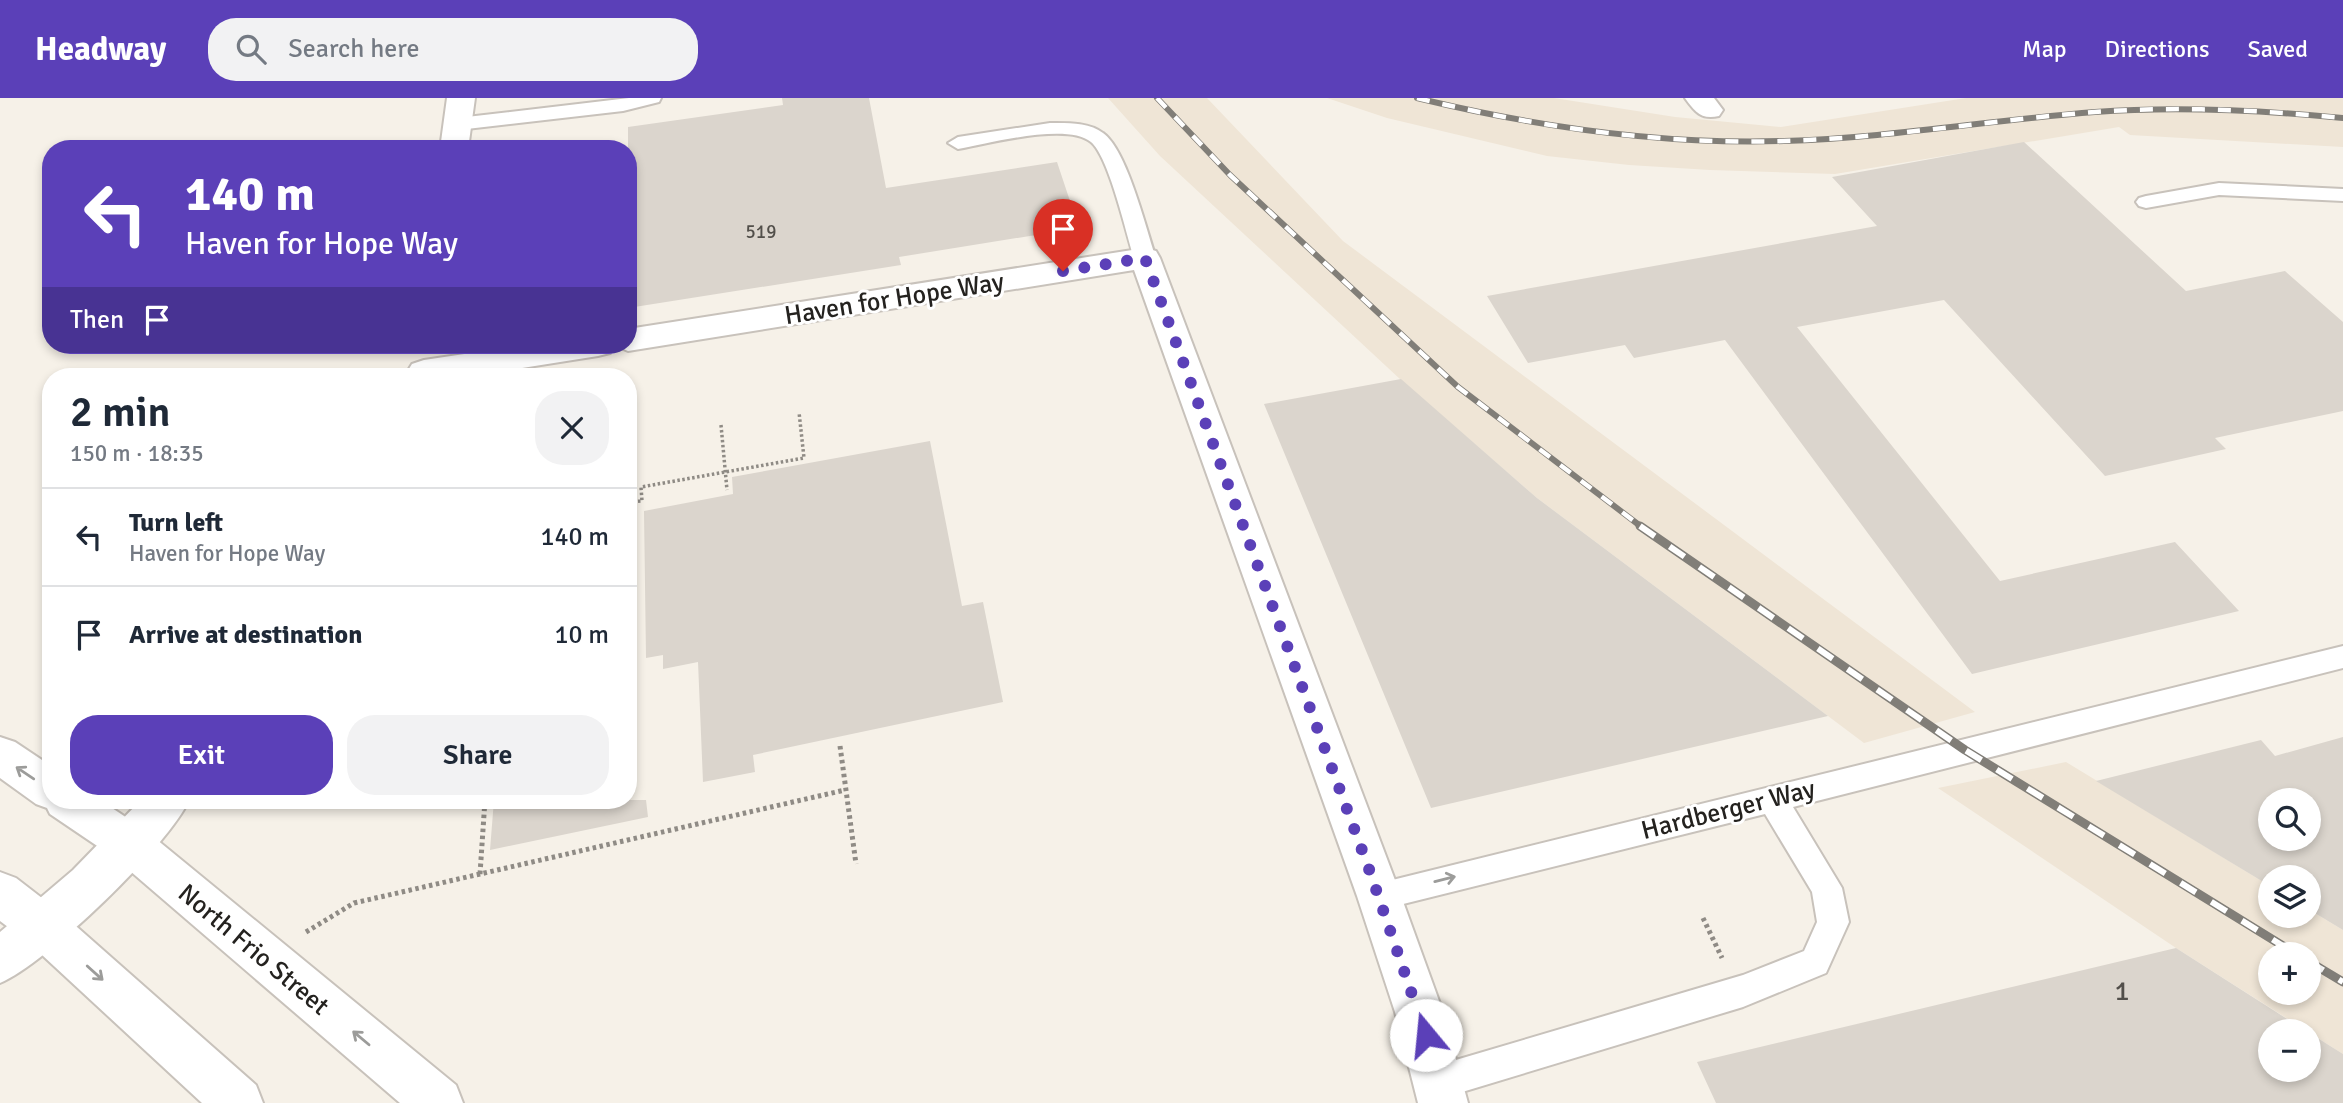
<!DOCTYPE html>
<meta charset="utf-8">
<style>
body{margin:0;font-family:Signika,sans-serif;background:#f2f2f3;color:#1f2937;height:100vh;display:flex;flex-direction:column;font-size:26px;white-space:nowrap}
*{box-sizing:border-box;margin:0}
p{font-size:23px;color:#747a83}
.icon{flex:none;width:38px;height:38px;fill:none;stroke:currentColor;stroke-width:2;stroke-linecap:round;stroke-linejoin:round}
.map{position:relative;flex:1;overflow:hidden}
.sheet{position:absolute;left:42px;top:270px;width:595px;height:441px;display:flex;flex-direction:column;background:#fff;border-radius:28px;box-shadow:0 4px 10px #0003}
.sheet>*{flex:none}
.top-card{position:absolute;left:42px;top:42px;width:595px;height:214px;border-radius:28px;box-shadow:0 4px 10px #0003;background:#5b40b8;color:#fff;overflow:hidden}
.buttons{position:absolute;left:2258px;top:690px;display:grid;gap:14px}
.buttons a{display:grid;place-items:center;width:63px;height:63px;border-radius:50%;background:#fff;box-shadow:0 4px 10px #0003;font-size:35px}
.pin{position:absolute;display:grid;place-items:center;width:60px;height:60px;color:#fff;margin:-72px -30px;border-radius:50% 50% 50% 0;rotate:-45deg;box-shadow:0 0 7px #0007}
.pin .icon{rotate:45deg}
.me{position:absolute;width:77px;margin:-38px;rotate:343deg;stroke-linejoin:round;filter:drop-shadow(0 0 5px #0008)}
.turn{display:flex;align-items:center;gap:24px;height:147px;padding:0 28px;font-size:32px}
.turn .icon{width:91px;height:91px;stroke-width:2.5}
.turn b{display:block;font-size:49px;line-height:60px}
.then{display:flex;align-items:center;height:66px;padding:0 28px;background:#0003;gap:14px;font-size:26px}
.round{display:grid;place-items:center;flex:none;width:74px;height:74px;border-radius:28px;background:#f2f2f3}
.head{display:flex;align-items:center;justify-content:space-between;height:119px;padding:0 28px}
h1{font-size:42px;font-weight:600;line-height:52px}
.action{display:flex;gap:14px;margin-top:auto;padding:14px 28px}
.action a{flex:1;height:80px;border-radius:28px;background:#5b40b8;color:#fff;font-size:28px;font-weight:600;line-height:80px;text-align:center}
.action a+a{background:#f2f2f3;color:#1f2937}
ul{padding:0;list-style:none}
li{display:flex;align-items:center;gap:21px;height:98px;padding:0 28px;border-top:2px solid #e0e1e3}
li div{flex:1}
li b{display:block;font-size:26px}
li em{font-style:normal}
header{display:flex;align-items:center;gap:42px;box-sizing:border-box;height:98px;padding:0 35px;background:#5b40b8;color:#fff}
header strong{font-size:33px}
nav{display:flex;gap:38px;margin-inline-start:auto;font-size:24px}
.search{width:490px;height:63px;background:#f2f2f3;display:flex;align-items:center;gap:18px;box-sizing:border-box;padding:0 24px;border-radius:28px;color:#747a83;font-size:26px}
.map>svg:first-child{display:block}
</style>
<header>
<strong>Headway</strong>
<div class="search"><svg class="icon" aria-label="search" viewBox="0 0 24 24"><circle cx="10" cy="10" r="6"/><path d="M15 15l6 6"/></svg>Search here</div>
<nav><a>Map</a><a>Directions</a><a>Saved</a></nav>
</header>
<div class="map">
<svg width="2343" height="1005" viewBox="0 0 2343 1005">
<rect width="100%" height="100%" fill="#f6f1e8"/>
<path fill="#efe5d6" fill-rule="evenodd" d="M1108,0H1207L1343,143L1975,614L1864,645L1537,400L1401,282L1160,58Z
M1327,0H1554L1675,19L1781,29L1966,0H2343V49L2130,37L2119,29L1835,76L1710,72L1629,67L1547,58L1387,20Z
M2066,664L2270,788V817H2308V811L2343,832V956L2176,850L1938,690ZM2270,856H2308V894H2270Z"/>
<path fill="#dbd5cd" fill-rule="evenodd" d="M782,0H869L886,90L1057,64L1079,130L899,159L901,167L628,210V29L783,7Z
M2024,44L2186,193L2285,173L2343,224V313L2215,340L2226,351L2105,378L1944,202L1797,229L2000,483L2175,444L2239,513L1972,576L1725,242L1634,260L1625,247L1528,265L1487,198L1877,128L1832,79Z
M1401,281L1537,400L1828,618L1431,710L1264,306Z
M930,343L962,508L983,504L1003,604L753,657L755,674L703,684L698,564L663,571V557L646,560L644,413L733,396L732,379Z
M2343,639V832L2308,811V779H2270V788L2096,683L2261,642L2275,658ZM2270,702H2308V740H2270Z
M494,702H646L648,719L490,752Z
M2176,850L2306,933H2270V971H2308V934L2343,956V1005H1716L1697,964Z"/>
<g fill="none" stroke-linecap="round" stroke-linejoin="round">
<defs>
<path id="lane" d="M629,0H661L659,4L623,13L458,32L448,26L458,20Z
M1050,25C1067,25 1089,24 1103,35C1127,52 1146,131 1156,160L1152,165H1138L1134,160C1126,135 1109,59 1091,44C1067,24 987,46 958,51L948,45L958,39Z
M2219,85L2343,91V103L2219,97L2146,110L2139,108L2136,104L2139,100L2146,98Z
M2343,548V570L1793,709L1842,790L1849,824L1826,875L1743,909L1439,1001L1427,996L1422,984L1427,972L1439,967L1743,877L1804,853L1817,824L1812,794L1765,716L1379,812L1368,808L1364,798L1368,788Z"/>
<path id="street" d="M447,0H475L468,51H440Z
M1685,0H1714L1723,12L1719,18C1701,22 1695,14 1685,0Z
M1145,150L1156,153L1160,160L1401,798L1443,914L1468,1005H1418L1395,914L1357,798L1134,172L628,253L614,247H628V231Z
M525,247H614L610,255L598,258L472,278H410L407,274L412,266L424,262Z
M141,702H189C169,747 46,866 0,885V834L73,772Z"/>
<path id="secondary" d="M0,639L15,644L51,668V702H100L145,732L456,987L463,1005H400L115,760L50,716L47,710L36,706L0,680Z
M0,774L16,780L60,814L256,987L263,1005H202L28,844L0,823Z"/>
</defs>
<use href="#lane" stroke="#c8c2bb" stroke-width="4"/>
<use href="#street" stroke="#c8c2bb" stroke-width="4"/>
<use href="#secondary" stroke="#c8c2bb" stroke-width="4"/>
<path stroke="#8f8b85" stroke-width="3.5" stroke-dasharray="2.5 2.5" stroke-linecap="butt" d="M721,327L727,392
M628,404L642,403L641,389L804,360L799,314"/>
<path stroke="#8f8b85" stroke-width="5" stroke-dasharray="3.5 3.5" stroke-linecap="butt" d="M840,648L856,766
M480,776L485,702
M1703,820L1722,860
M306,834L354,805L845,692"/>
<use href="#lane" fill="#fff" fill-rule="evenodd"/>
<use href="#street" fill="#fff" fill-rule="evenodd"/>
<use href="#secondary" fill="#fff" fill-rule="evenodd"/>
<defs>
<path id="rail-far1" d="M1157,0L1230,77L1458,289L1643,430
M1417,0C1537,29 1660,47 1784,43C1888,40 1991,22 2095,14C2178,8 2260,12 2343,20"/>
<path id="rail" d="M1640,428L1965,652L2296,856
M2308,863L2343,884"/>
</defs>
<use href="#rail-far1" stroke="#817e78" stroke-width="6"/>
<use href="#rail" stroke="#817e78" stroke-width="9"/>
<use href="#rail-far1" stroke="#fff" stroke-width="4.5" stroke-dasharray="13" stroke-linecap="butt"/>
<use href="#rail" stroke="#fff" stroke-width="6" stroke-dasharray="18" stroke-linecap="butt"/>
</g>
<defs><path id="oneway-shaft" d="M-6 0H5M1.5-3L5.5 0L1.5 3" fill="none" stroke-width="1.6" stroke-linecap="round" stroke-linejoin="round" transform="scale(1.75)"/></defs>
<g stroke="#9c9c9a">
<use href="#oneway-shaft" transform="translate(25 675) rotate(-146)"/>
<use href="#oneway-shaft" transform="translate(1445 781) rotate(-14)"/>
<use href="#oneway-shaft" transform="translate(95 875) rotate(42)"/>
<use href="#oneway-shaft" transform="translate(361 940) rotate(-140)"/>
</g>
<g fill="none" stroke-linecap="round" stroke-linejoin="round">
<path stroke="#5b40b8" stroke-width="12" stroke-dasharray="0 21.6" d="M1063,173L1145,160L1370,774L1426,937"/>
</g>
<g text-anchor="middle" stroke-width="6" stroke-linejoin="round" paint-order="stroke">
<g font-size="19" fill="#524f4a">
<text x="761" y="140">519</text>
</g>
<g font-size="26" fill="#24221f" stroke="#fff">
<text transform="translate(894 200) rotate(-9)" y="9">Haven for Hope Way</text>
<text transform="translate(1728 711) rotate(-14)" y="9">Hardberger Way</text>
<text transform="translate(254 851) rotate(40)" y="9">North Frio Street</text>
</g>
<g font-size="28" fill="#524f4a">
<text x="2122" y="902">1</text>
</g>
</g>
</svg>
<div class="buttons">
<a><svg class="icon" aria-label="search" viewBox="0 0 24 24"><circle cx="10" cy="10" r="6"/><path d="M15 15l6 6"/></svg></a>
<a><svg class="icon" aria-label="layers" viewBox="0 0 24 24"><path d="M12 4l9 5-9 5-9-5zM3 14l9 5 9-5"/></svg></a>
<a>+</a>
<a>−</a>
</div>
<div class="pin" style="left:1063px;top:173px;background:#d93025"><svg class="icon" aria-label="arrive" viewBox="0 0 24 24"><path d="M6 21V4h12l-3 4 3 4H6"/></svg></div>
<svg class="me" style="left:1426px;top:937px" viewBox="-20 -20 40 40"><circle r="19" fill="#fff"/><path d="M0-13L10 11 0 6-10 11z" fill="#5b40b8"/></svg>
<div class="top-card">
<div class="turn"><svg class="icon" aria-label="left" viewBox="0 0 24 24"><path d="M17 20v-9H6M10 6l-5 5 5 5"/></svg><div><b>140 m</b>Haven for Hope Way</div></div>
<div class="then">Then<svg class="icon" aria-label="arrive" viewBox="0 0 24 24"><path d="M6 21V4h12l-3 4 3 4H6"/></svg></div>
</div>
<section class="sheet">
<div class="head"><div><h1>2 min</h1><p>150 m · 18:35</p></div><a class="round"><svg class="icon" aria-label="close" viewBox="0 0 24 24"><path d="M6 6l12 12M18 6L6 18"/></svg></a></div>
<ul>
<li><svg class="icon" aria-label="left" viewBox="0 0 24 24"><path d="M17 20v-9H6M10 6l-5 5 5 5"/></svg><div><b>Turn left</b><p>Haven for Hope Way</p></div><em>140 m</em></li>
<li><svg class="icon" aria-label="arrive" viewBox="0 0 24 24"><path d="M6 21V4h12l-3 4 3 4H6"/></svg><div><b>Arrive at destination</b></div><em>10 m</em></li>
</ul>
<div class="action"><a>Exit</a><a>Share</a></div>
</section>
</div>
